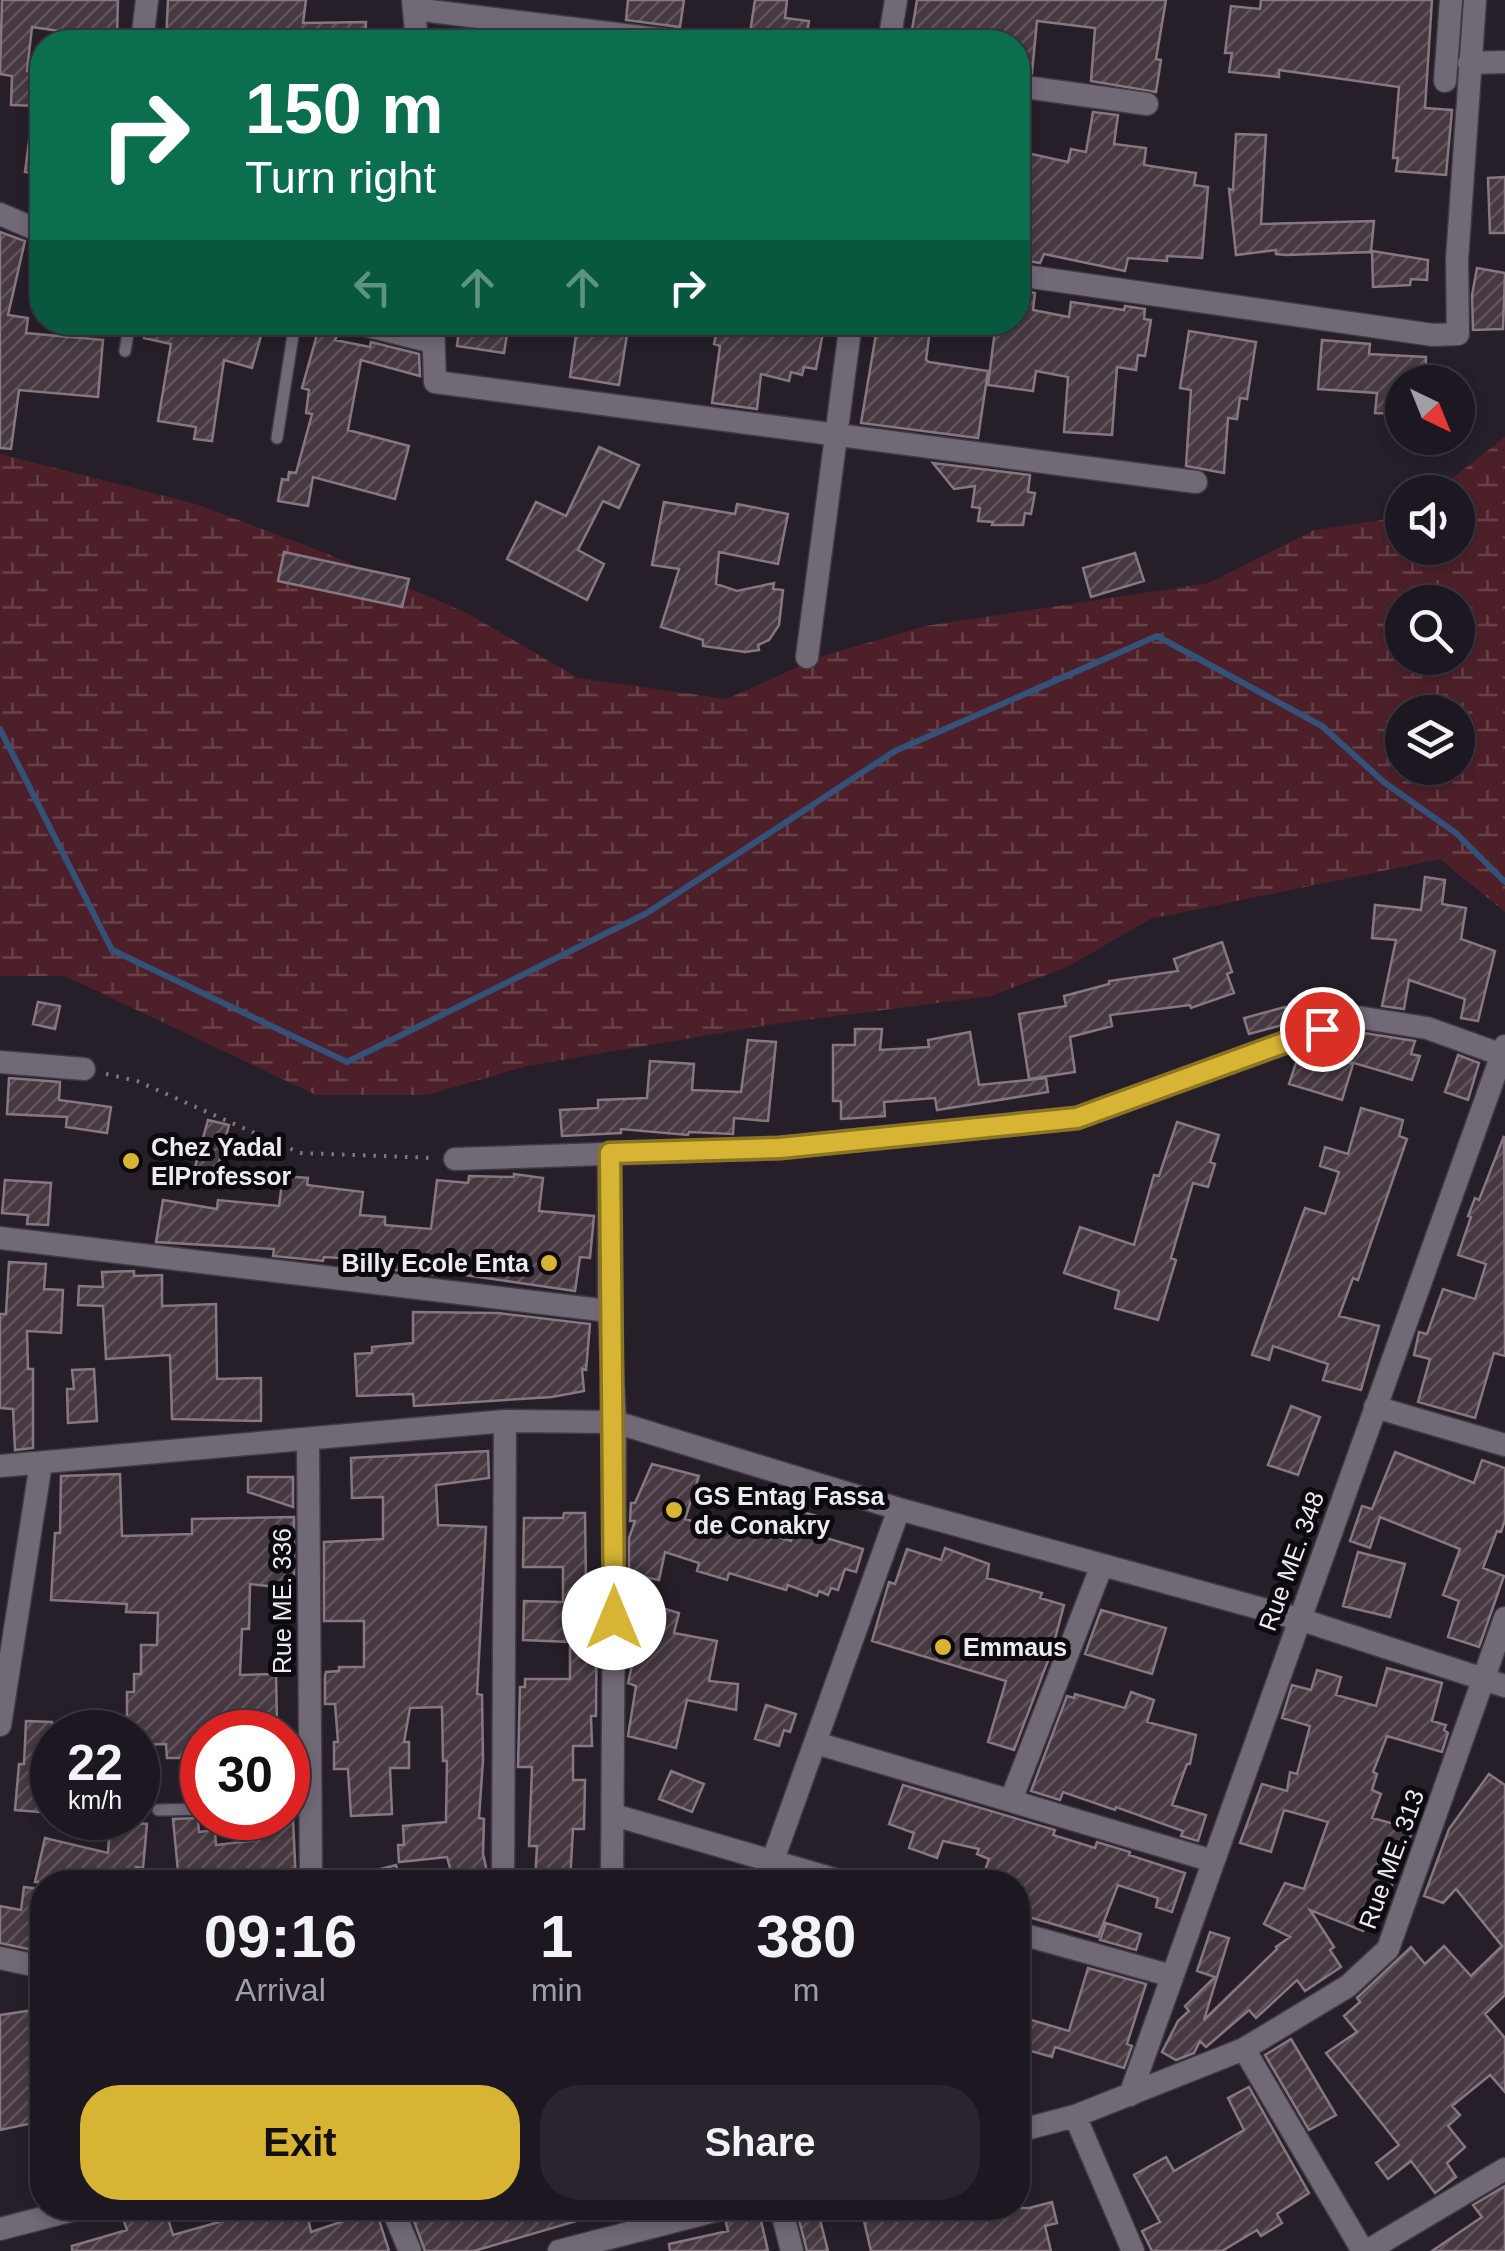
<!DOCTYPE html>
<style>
body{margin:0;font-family:Helvetica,sans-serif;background:#29242d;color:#f1f3f6;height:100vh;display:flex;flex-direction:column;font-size:38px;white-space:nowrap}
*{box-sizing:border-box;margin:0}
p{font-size:32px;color:#a09fa5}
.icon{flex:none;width:55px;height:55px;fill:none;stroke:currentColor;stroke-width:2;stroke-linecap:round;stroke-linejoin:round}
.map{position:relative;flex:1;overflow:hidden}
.sheet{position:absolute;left:30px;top:1870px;width:1000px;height:350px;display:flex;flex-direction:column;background:#1c1720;border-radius:40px;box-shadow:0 5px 15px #0003,0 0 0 2px #3a363e}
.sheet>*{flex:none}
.hud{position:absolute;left:30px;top:30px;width:1000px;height:305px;border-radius:40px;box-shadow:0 5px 15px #0003,0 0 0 2px #3a363e;background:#0b6e4f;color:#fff;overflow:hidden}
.needle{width:65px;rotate:137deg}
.controls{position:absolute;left:1385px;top:365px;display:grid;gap:20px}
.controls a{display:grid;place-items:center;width:90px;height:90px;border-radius:50%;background:#1c1720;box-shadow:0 5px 15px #0003,0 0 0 2px #3a363e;font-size:50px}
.speed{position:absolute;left:30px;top:1710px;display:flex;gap:20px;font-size:50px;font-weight:700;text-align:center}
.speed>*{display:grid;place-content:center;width:130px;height:130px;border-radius:50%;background:#1c1720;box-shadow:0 5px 15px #0003,0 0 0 2px #3a363e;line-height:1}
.speed small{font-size:25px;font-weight:400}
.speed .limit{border:15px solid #d22;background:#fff;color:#111}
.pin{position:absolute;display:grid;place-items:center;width:85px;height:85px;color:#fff;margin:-42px;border:5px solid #fff;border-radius:50%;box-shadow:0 2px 10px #0007}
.me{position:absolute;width:110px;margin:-55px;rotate:0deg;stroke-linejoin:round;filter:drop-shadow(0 0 8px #0008)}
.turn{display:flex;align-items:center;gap:35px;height:210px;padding:0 50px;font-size:45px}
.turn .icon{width:130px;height:130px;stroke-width:2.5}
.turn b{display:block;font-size:70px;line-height:85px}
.lanes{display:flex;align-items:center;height:95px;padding:0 50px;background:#0003;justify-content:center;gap:50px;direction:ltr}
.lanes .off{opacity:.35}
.eta{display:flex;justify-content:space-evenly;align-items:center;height:170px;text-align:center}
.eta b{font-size:60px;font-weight:700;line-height:70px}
.action{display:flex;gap:20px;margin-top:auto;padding:20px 50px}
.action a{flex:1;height:115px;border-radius:40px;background:#d8b434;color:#111;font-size:40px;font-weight:700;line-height:115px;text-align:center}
.action a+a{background:#29242d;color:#f1f3f6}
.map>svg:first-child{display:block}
</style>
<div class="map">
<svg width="1505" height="2251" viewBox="0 0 1505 2251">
<defs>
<pattern id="wetland-marsh" width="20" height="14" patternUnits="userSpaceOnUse" patternTransform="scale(2.5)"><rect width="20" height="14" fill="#4d2029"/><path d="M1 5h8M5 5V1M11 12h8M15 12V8" fill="none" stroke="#674148"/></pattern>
<pattern id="building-hatch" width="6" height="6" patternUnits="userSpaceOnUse" patternTransform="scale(2.5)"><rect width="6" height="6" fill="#463941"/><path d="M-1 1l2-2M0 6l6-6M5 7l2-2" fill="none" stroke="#61565d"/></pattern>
</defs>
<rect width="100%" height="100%" fill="#261f2a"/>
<path fill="url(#wetland-marsh)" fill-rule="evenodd" d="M1505,437V912L1440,859L1150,919L1069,966L991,996L767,1025L527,1066L427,1095H316L65,976H0V454L196,504L325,553L467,613L578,678L727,699L820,657L925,626L1209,583L1314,530L1402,517V548H1458V492H1435ZM1402,602H1458V658H1402ZM1402,712H1458V768H1402Z"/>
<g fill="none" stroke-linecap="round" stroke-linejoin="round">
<path stroke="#34517a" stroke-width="6" d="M0,729L112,950L347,1062L647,913L895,751L1157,636L1322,726L1385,783L1456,833L1505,882"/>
</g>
<path fill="url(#building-hatch)" stroke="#867780" stroke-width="2.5" d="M2,0H118L117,35L79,34L32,27L27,71L41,72L39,106L11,105L12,76L0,74Z
M168,0H306L303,23L366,22L365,42H306L236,33L235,41L192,38V42H166Z
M628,0H684L680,27L626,20Z
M755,0H787L785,18L809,21L805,42L749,39Z
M917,0H1166L1156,59L1161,60L1156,92L1091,81L1095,28L1037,21L1032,73L1018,71V42H910Z
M1261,0H1432L1425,108L1452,110L1446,175L1396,171L1398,158H1393L1399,87L1279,70V77L1229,72L1232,53H1225L1231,6L1260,9Z
M1093,112L1118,115L1114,144L1146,148L1144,165L1196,173L1194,185L1208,187L1202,258L1167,256V261L1128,258L1125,271L1044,254L1040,263L1022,260V254H1018V151L1068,162L1071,149L1086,152Z
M32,118L42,119L41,174L25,172Z
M1236,134L1266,135L1261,224L1374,221L1371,252L1286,255L1276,254V250L1236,255L1229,189L1233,190Z
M1505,177V233H1490L1488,178Z
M0,232L25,241L8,315L28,318L26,333L103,340L98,397L19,390L11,449L0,448Z
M1372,251L1428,260L1427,280L1411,279L1410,285L1373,287Z
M1477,268L1505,273L1503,329L1473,330L1472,295Z
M1018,290L1035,293L1033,310L1069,317L1071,302L1124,310L1125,306L1145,309L1144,319L1151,320L1145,356L1138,355L1136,370L1117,367L1112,435L1064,432L1068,377L1036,371L1033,391L988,385L996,322L1018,325Z
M147,322H227L262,332L252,368L224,360L212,441L194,439L196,427L158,421L171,344L144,338Z
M460,322H509L504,353L457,346Z
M578,322H629L619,385L570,377Z
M719,322L752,326L753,322H825L816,369L804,367L802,375L791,372L789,381L761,374L757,409L712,403L720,346L714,344Z
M878,322H931L926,360L929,362L988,371L978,438L861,423Z
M318,331L337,336L335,340L370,347L371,342L419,354L420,376L361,360L348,430L409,446L395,499L313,477L308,506L278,501L282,479L288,480L289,472L296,473L312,414L306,413L309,390L302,388Z
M1189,331L1256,342L1247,399L1240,398L1237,419L1228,418L1224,473L1186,466L1191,390L1180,388Z
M1322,340L1370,344L1369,354L1426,357L1425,382H1402V414L1375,413L1377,393L1318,389Z
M599,447L639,465L619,508L603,501L578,550L604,564L587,600L507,559L536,502L566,516Z
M933,463L1030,475L1028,492L1035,493L1031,514L1025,513L1023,525H992L993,522L978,521L980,508L972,507L975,486L954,489Z
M664,502L735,514L737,504L788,514L778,564L719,552L716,584L737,591L774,583L773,589L783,590L779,625L769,640L758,645L759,650L745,652L703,646V640L661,627L679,569L652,565Z
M284,552L409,579L402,607L278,581Z
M1135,553L1144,581L1091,597L1083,568Z
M1425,877L1445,880L1442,904L1466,908L1461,939L1495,951L1478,1021L1461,1018L1465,999L1409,980L1404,1009L1382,1006L1396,940L1372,938L1375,905L1421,910Z
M1222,942L1232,972L1227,974L1234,993L1191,1008L1190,1005L1110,1015L1112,1026L1070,1037L1075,1072L1029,1079L1019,1014L1066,1006L1064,996L1109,984V981L1178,971L1174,959Z
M38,1002L60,1006L55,1029L33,1024Z
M1285,1007L1290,1023L1249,1034L1244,1018Z
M855,1029H882L880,1050L929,1047L928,1040L970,1032L979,1085L1046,1078L1048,1092L937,1110L935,1098L884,1102L885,1116L841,1119V1101H833V1045H855Z
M1358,1032L1415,1041L1411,1054L1420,1056L1412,1080L1340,1059L1346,1037Z
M748,1040L776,1042L768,1121L734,1118L733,1134L689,1132L688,1135L621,1129V1133L562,1136L560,1110L598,1108V1100L647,1098L650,1061L694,1064L692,1090L741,1092Z
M1311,1050L1353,1064L1342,1100L1289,1084L1298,1057L1308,1060Z
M1458,1055L1479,1063L1468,1100L1445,1092Z
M9,1078L60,1082L59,1100L111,1107L107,1133L66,1127L67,1117L7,1114Z
M1361,1108L1403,1120L1399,1136L1407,1139L1358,1280L1353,1278L1339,1316L1379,1326L1361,1390L1323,1380L1328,1364L1273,1346L1269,1360L1252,1355L1305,1208L1325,1214L1339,1172L1320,1166L1325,1147L1348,1154Z
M208,1120L229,1125L215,1177L194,1171Z
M1177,1122L1219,1135L1210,1162L1215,1164L1208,1187L1193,1183L1171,1258L1176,1260L1158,1320L1115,1308L1119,1291L1064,1273L1080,1227L1134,1245L1154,1175L1159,1176Z
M1504,1136L1505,1356L1494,1353L1475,1418L1418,1402L1430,1359L1414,1355L1419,1332L1427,1334L1443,1289L1475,1299L1486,1264L1458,1255L1471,1217L1468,1216L1475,1198L1479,1200Z
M514,1174L543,1178L539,1211L594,1216L590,1258L580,1257L575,1291L437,1271V1275L386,1269L387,1261L324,1257L323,1261L273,1256L274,1249L156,1242L163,1200L217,1209L218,1200L279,1206L283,1176L308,1178L307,1185L363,1192L360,1215L385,1217V1225L431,1229L437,1180L468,1183L469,1176L514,1177Z
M5,1180L51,1183L48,1225L27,1224L28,1215L2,1213Z
M9,1262L46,1264L44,1289L63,1290L61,1333L27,1331L28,1369H33V1448L15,1450L13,1409L0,1408V1314H6Z
M134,1271V1276L162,1275V1306L216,1304L217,1379L261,1378V1421L172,1419L170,1355L106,1359L103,1306L78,1305L79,1286L103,1287L102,1272Z
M413,1312L498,1313L590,1324L586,1370L582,1369L584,1391L552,1397L414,1406L413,1394L357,1396L355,1354L372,1353V1347L413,1343Z
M94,1369L97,1421L68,1423L67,1389H74L72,1370Z
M1291,1406L1320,1417L1298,1475L1268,1465Z
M488,1451L489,1478L436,1485L438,1525L486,1527L477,1694L482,1695L483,1760L479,1818L484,1819L483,1854L488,1876L454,1882L447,1857L399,1862L398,1845H404L403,1826L446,1822L447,1761H443L442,1707L410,1708L404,1742H409V1768H390L392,1814L351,1816L348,1769H334V1742H338L335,1704H325V1676L326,1672L339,1671V1667H364V1621H324V1542L383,1539V1497L352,1498L351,1458Z
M1395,1452L1474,1483L1482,1460L1505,1468V1520L1501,1532L1497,1531L1483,1568L1504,1576L1479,1647L1448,1637L1459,1601L1443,1595L1460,1549L1380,1517L1370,1548L1350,1541L1362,1506L1372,1509Z
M652,1464L699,1476L685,1519L726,1531L728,1522L791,1541L799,1511L828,1519L823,1537L863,1549L856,1572L845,1569L838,1590L831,1588L828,1595L819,1591L817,1596L788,1585L786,1590L729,1573L727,1580L697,1571L699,1563L665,1552L659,1580L629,1574V1538L635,1521H630L631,1503H635Z
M120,1474L122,1536L192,1534V1519L294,1517V1589L250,1584L249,1629H242L240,1675L276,1674L277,1724H247V1732H202V1758H167L166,1744L138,1745V1732H127V1692H134V1674H141V1645H157L158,1613L126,1612L127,1604L51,1600L55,1533H60L61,1476Z
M248,1477H293V1507L248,1492Z
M564,1513H585L586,1583H597L596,1716H591L592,1746H573V1780H585L584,1829H573L570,1882H535L537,1846H529L532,1767H518L520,1687H525V1679H570V1642L523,1640L524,1601L563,1602V1567H523L524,1518H563Z
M945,1548L989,1564L987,1578L1042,1593L1040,1598L1064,1605L1052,1650L1014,1750L988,1742L1006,1681L872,1641L889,1582L895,1584L907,1549L941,1560Z
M1358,1552L1405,1564L1390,1617L1343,1606Z
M662,1608L679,1613L674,1633L717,1641L709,1681L738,1684L736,1710L687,1700L676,1748L628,1736L636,1686L628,1683L636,1647L652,1651Z
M1101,1610L1166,1628L1152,1674L1085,1654Z
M1387,1668L1442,1683L1432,1721L1446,1725L1444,1730L1448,1733L1442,1752L1387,1736L1373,1772L1377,1774L1372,1790L1381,1794L1372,1818L1413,1829L1392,1885L1383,1882L1363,1931L1310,1910L1334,1947L1330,1950L1341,1967L1305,1991L1297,1980L1256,2018L1249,2010L1206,2047L1200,2041L1194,2053L1176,2060L1162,2052L1178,2021L1189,2011L1185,2006L1215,1977L1197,1971L1210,1932L1229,1938L1204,2020L1277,1949L1276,1947L1290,1937L1264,1924L1285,1883L1304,1889L1328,1822L1284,1810L1271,1852L1240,1843L1262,1784L1287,1791L1290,1772L1297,1774L1310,1726L1282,1718L1292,1685L1311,1690L1317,1670L1341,1677L1336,1695L1376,1706Z
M1131,1692L1154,1700L1147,1722L1196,1735L1190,1764H1187L1172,1805L1206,1815L1198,1841L1181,1836L1183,1831L1116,1807L1115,1810L1063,1792L1060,1800L1031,1791L1067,1696L1074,1698L1075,1694L1125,1708Z
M766,1705L796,1714L790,1732L784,1730L779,1746L755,1739Z
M26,1721L52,1722V1813L15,1810L19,1764H24Z
M671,1771L704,1784L692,1812L659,1799Z
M1489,1774L1505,1785V1995L1485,2014L1505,2038V2092L1490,2075L1452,2106L1460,2115L1448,2126L1465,2147L1447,2163L1456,2177L1435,2193L1411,2161L1388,2179L1376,2163L1399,2145L1326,2053L1357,2032L1344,2016L1360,2002L1357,1998L1411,1947L1425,1964L1444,1946L1471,1976L1502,1946L1456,1889L1443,1903L1424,1896L1449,1829Z
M903,1785L1055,1830L1053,1835L1095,1848L1097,1842L1130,1852L1129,1855L1185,1873L1172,1912L1156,1907L1158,1898L1118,1885L1098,1937L1018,1914V1882H981L989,1859L977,1854L979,1849L943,1841L937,1858L909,1848L914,1833L889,1824Z
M198,1818L199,1832L215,1830L216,1845L259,1840L258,1823L293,1820L296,1882H179L173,1819Z
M110,1821L147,1824L143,1868L136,1867V1882H35L45,1838L108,1853Z
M396,1865L401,1882H351L350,1877Z
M24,1887L42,1889V1952L0,1943V1906L21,1910Z
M1106,1923L1141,1934L1136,1950L1100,1940Z
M1088,1968L1146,1984L1127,2044L1132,2046L1124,2068L1055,2047L1052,2057L1020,2048L1028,2019L1069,2031Z
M40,2009L42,2121L0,2130V2015Z
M1291,2039L1336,2115L1309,2130L1265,2055Z
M1249,2087L1309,2193L1277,2214L1282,2223L1261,2236L1257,2230L1222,2251H1152L1142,2231L1160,2222L1134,2175L1166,2157L1174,2171L1244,2130L1228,2098Z
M1505,2186V2251H1432L1482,2217L1473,2205Z
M1052,2202L1057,2223L1045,2226L1051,2251H871L861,2208H1029Z
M251,2208H306L311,2232L376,2210L389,2251H72V2246L127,2230L124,2221L165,2209L173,2235L219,2222L218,2217Z
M438,2208H599L600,2214L474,2251H425L414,2221L440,2213Z
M796,2208H817L828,2251H807Z
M759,2212L768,2251H670L669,2244L728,2231L726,2223L738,2216Z"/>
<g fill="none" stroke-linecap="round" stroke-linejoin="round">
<defs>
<path id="lane" d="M125,351L130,322
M277,438L295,322
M288,1807H310
M158,1810L202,1809"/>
<path id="street" d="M413,0L417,42
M414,9L682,42
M142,42L147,0
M889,42L896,0
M1469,63L1505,62
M1445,81L1451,0
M1018,86L1147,104
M0,214L42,232
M1018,275L1433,335L1458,334L1457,260L1475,0
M353,322L433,342
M433,322L435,382L1196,482
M807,657L851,322
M0,1062L84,1069
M609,1153V1311L615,1422L612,1882
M455,1159L780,1148L1077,1118L1357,1017L1427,1028L1505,1056
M0,1238L609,1311
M1375,1407L1505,1445
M308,1439L311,1882
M0,1466L505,1421L615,1422L899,1509L1299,1619L1505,1686
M0,1725L41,1463
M816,1743L1213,1861
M1011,1800L1102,1565
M614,1815L844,1882
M503,1882L505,1421
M765,1882L899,1509
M1018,1933L1172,1976
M0,1958L42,1967
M1244,2049L1363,2251
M1130,2095L1505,1046
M1075,2116L1133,2251
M1018,2131L1075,2116L1244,2049L1348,1986L1388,1949L1505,1618
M392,2208L410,2251
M781,2208L792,2251
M0,2229L81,2208
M559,2251L726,2208
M1367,2251L1505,2169"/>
</defs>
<use href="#lane" stroke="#403a44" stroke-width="14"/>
<use href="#street" stroke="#403a44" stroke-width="25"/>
<path stroke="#7d7881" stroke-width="4" stroke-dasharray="2.5 8" stroke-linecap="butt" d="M106,1074L137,1081L300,1153L435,1158"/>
<use href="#lane" stroke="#716976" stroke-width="11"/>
<use href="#street" stroke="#716976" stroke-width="22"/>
</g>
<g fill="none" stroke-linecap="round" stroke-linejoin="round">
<defs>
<path id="route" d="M614,1618L610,1153L780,1148L1077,1118L1322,1029"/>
</defs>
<use href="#route" stroke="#8c7522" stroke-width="25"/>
<use href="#route" stroke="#d8b434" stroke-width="18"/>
</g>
<g fill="#d8b434" stroke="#0d0a0f" stroke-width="4">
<circle cx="131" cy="1161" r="10"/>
<circle cx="549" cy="1263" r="10"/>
<circle cx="674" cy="1510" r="10"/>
<circle cx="943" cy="1647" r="10"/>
</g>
<g text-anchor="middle" stroke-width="10" stroke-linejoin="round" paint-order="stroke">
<g font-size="25" font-weight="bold" fill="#eeeaf1" stroke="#0d0a0f" text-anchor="start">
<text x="151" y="1156">Chez Yadal<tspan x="151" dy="29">ElProfessor</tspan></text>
<text x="529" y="1272" text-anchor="end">Billy Ecole Enta</text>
<text x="694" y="1505">GS Entag Fassa<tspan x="694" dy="29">de Conakry</tspan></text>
<text x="963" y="1656">Emmaus</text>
</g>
<g font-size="25" fill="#eeeaf1" stroke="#0d0a0f">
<text transform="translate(1291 1561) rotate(-70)" y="9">Rue ME. 348</text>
<text transform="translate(282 1601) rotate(-90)" y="9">Rue ME. 336</text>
<text transform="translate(1391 1859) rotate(-70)" y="9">Rue ME. 313</text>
</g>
</g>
</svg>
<div class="controls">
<a><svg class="needle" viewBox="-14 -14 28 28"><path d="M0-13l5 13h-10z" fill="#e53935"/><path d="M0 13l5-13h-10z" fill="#a09fa5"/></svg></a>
<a><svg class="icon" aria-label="sound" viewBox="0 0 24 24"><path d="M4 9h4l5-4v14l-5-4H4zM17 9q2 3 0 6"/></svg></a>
<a><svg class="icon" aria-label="search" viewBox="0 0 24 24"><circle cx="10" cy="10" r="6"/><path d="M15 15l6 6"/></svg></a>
<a><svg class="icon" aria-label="layers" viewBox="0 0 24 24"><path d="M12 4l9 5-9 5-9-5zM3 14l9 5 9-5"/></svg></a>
</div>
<div class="speed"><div>22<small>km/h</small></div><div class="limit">30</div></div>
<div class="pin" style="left:1322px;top:1029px;background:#d93025"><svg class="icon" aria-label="arrive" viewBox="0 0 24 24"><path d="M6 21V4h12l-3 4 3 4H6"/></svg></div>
<svg class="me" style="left:614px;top:1618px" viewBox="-20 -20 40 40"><circle r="19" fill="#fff"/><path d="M0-13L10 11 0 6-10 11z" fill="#d8b434"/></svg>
<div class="hud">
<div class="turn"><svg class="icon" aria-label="right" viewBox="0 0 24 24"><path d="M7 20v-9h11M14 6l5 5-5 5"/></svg><div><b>150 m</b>Turn right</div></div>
<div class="lanes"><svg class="icon off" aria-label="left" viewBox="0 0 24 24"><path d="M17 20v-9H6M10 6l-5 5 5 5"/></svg><svg class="icon off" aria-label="ahead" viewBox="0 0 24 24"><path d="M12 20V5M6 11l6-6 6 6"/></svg><svg class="icon off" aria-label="ahead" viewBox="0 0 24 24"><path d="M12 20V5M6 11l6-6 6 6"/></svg><svg class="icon" aria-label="right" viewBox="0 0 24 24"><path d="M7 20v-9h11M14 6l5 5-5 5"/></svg></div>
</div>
<section class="sheet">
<div class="eta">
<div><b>09:16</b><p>Arrival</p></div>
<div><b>1</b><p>min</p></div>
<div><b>380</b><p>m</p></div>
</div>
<div class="action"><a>Exit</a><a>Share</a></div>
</section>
</div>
